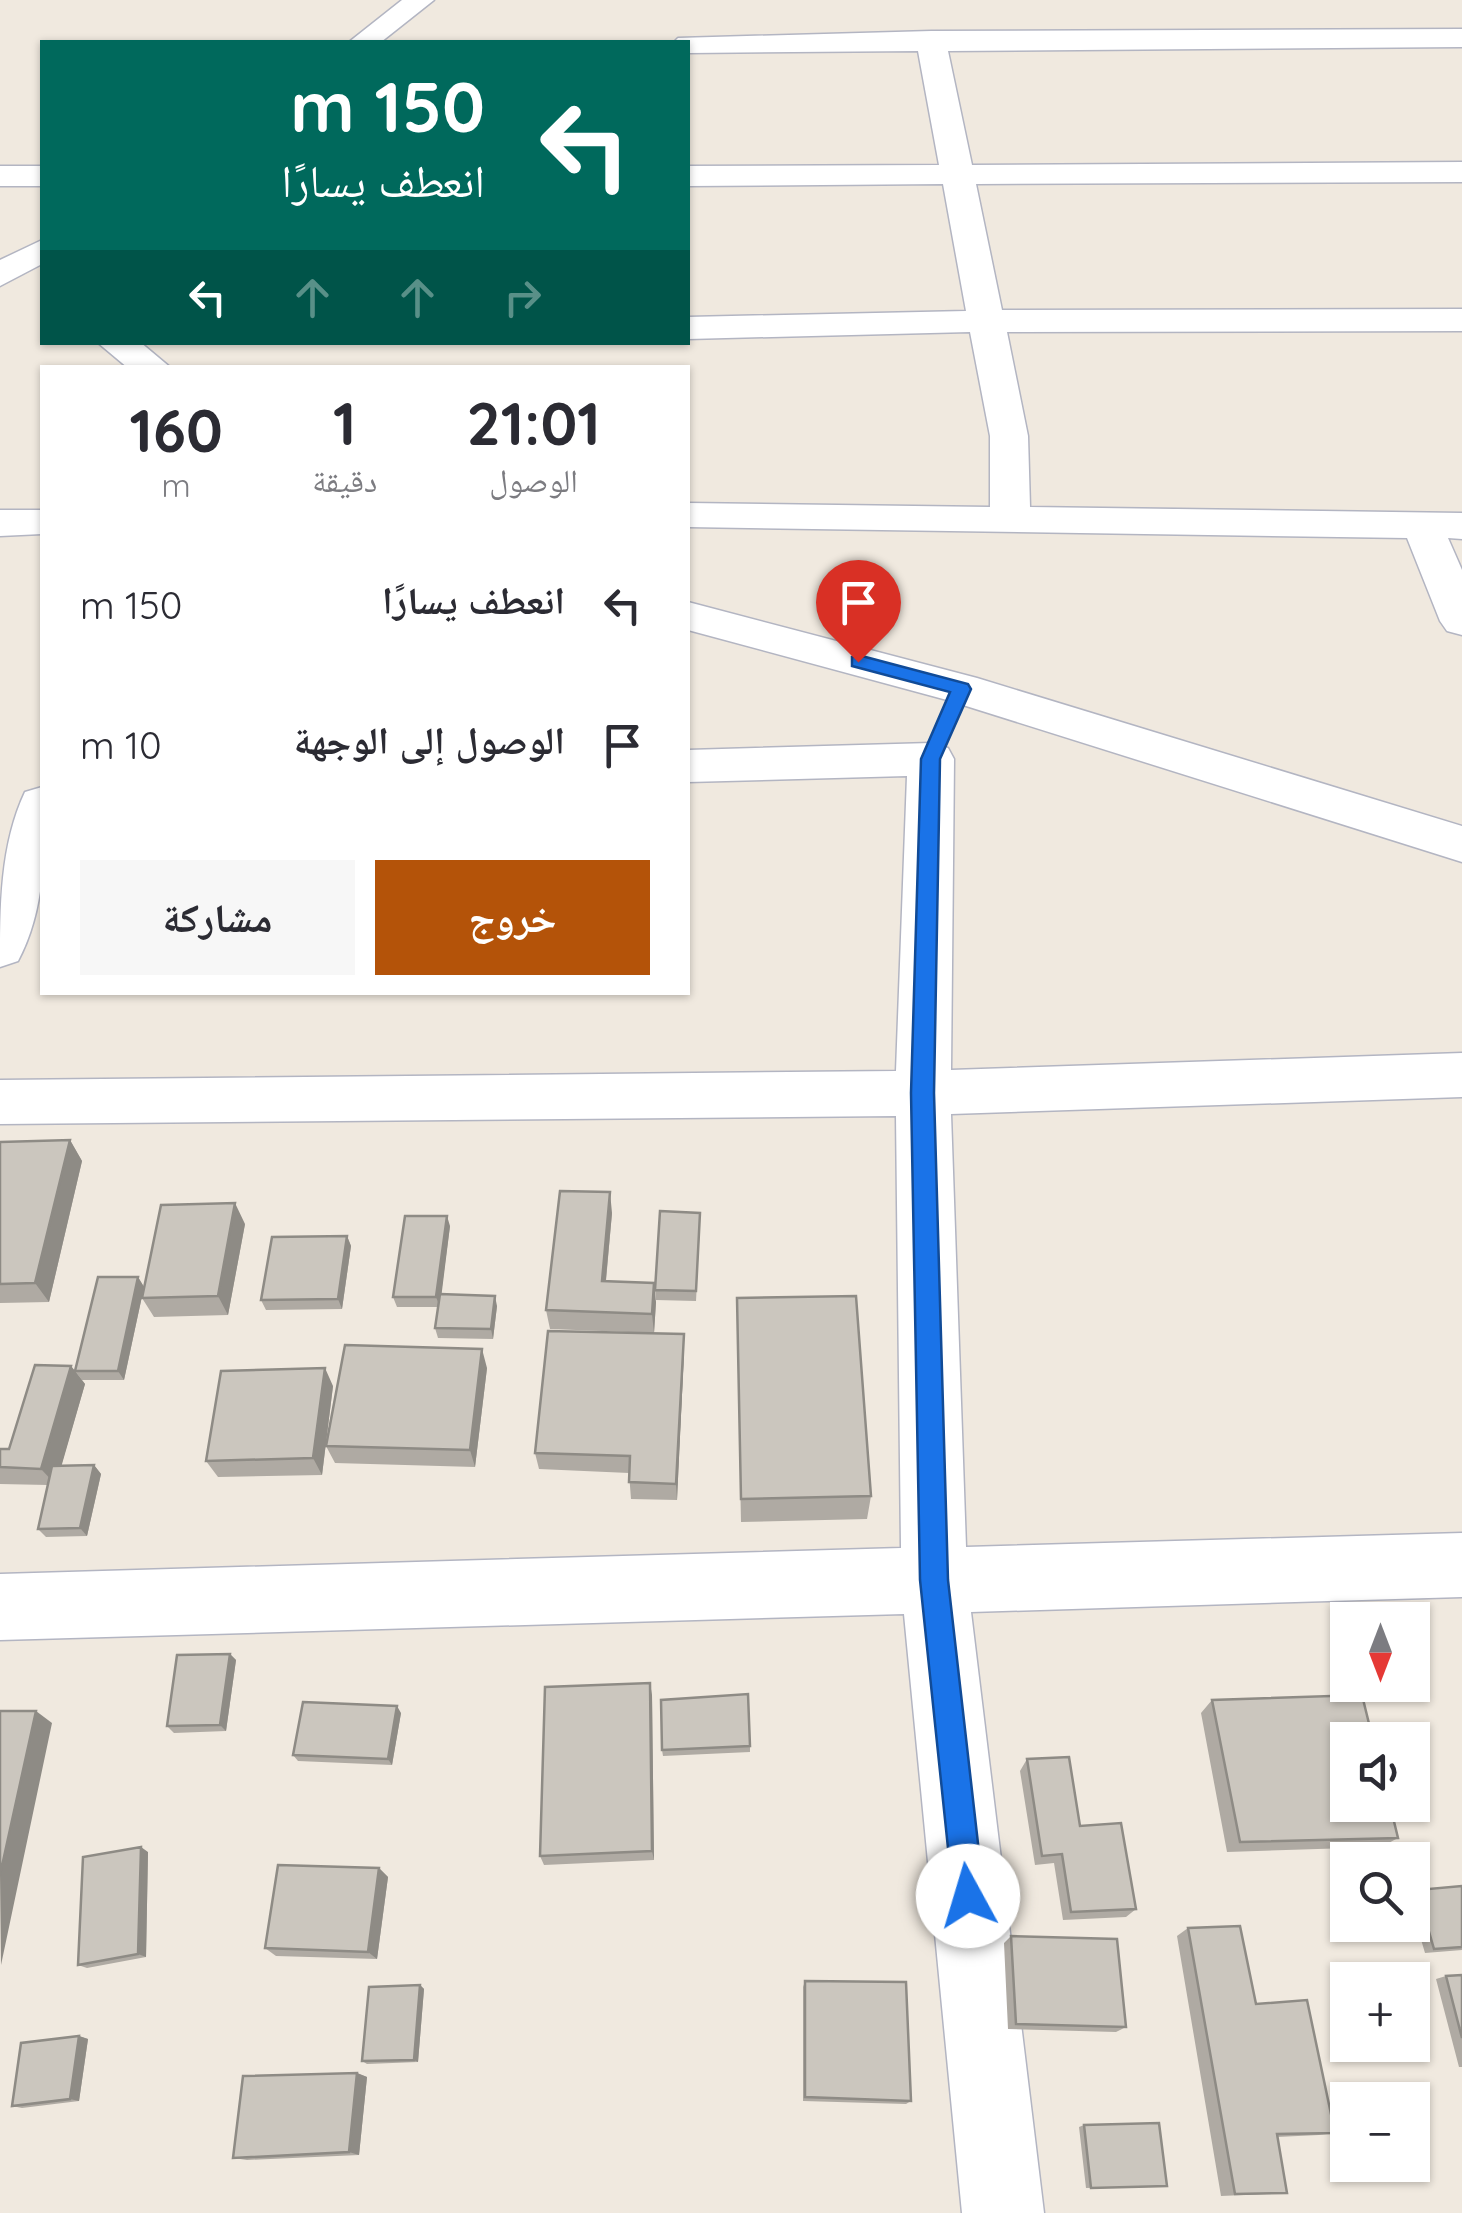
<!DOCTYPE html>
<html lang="ar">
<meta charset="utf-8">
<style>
body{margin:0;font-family:Quicksand,"Noto Naskh Arabic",sans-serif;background:#f7f7f7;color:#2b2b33;direction:rtl;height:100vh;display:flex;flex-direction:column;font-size:38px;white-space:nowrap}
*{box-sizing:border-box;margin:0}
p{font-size:32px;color:#7c7c81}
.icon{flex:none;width:55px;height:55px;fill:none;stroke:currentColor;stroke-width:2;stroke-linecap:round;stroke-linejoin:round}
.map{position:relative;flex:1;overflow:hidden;direction:ltr}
.side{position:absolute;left:40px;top:365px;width:650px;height:630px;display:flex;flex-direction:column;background:#fff;border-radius:0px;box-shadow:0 2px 8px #0004;direction:rtl}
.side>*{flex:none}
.guide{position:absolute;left:40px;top:40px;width:650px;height:305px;border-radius:0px;box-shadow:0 2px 8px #0004;direction:rtl;background:#00695c;color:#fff;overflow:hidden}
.needle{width:65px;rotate:180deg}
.controls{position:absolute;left:1330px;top:1602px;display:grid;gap:20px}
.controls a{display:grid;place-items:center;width:100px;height:100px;border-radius:0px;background:#fff;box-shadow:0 2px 8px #0004;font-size:50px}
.pin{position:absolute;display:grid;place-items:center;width:85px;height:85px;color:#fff;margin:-102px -42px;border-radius:50% 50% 50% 0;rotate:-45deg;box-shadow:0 0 10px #0007}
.pin .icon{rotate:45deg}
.me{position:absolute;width:110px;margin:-55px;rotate:354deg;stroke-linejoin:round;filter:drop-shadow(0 0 8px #0008)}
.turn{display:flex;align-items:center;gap:35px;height:210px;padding:0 40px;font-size:45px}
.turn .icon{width:130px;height:130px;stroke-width:2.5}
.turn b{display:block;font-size:70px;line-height:85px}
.lanes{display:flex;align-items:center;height:95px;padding:0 40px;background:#0003;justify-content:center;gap:50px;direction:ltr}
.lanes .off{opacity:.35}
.eta{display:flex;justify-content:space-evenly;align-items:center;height:170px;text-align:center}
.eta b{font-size:60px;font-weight:700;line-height:70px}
.cta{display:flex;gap:20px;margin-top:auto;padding:20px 40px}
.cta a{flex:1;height:115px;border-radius:0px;background:#b45309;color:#fff;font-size:40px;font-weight:700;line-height:115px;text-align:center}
.cta a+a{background:#f7f7f7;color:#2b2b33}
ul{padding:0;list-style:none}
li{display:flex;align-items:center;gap:30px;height:140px;padding:0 40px}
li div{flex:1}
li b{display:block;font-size:38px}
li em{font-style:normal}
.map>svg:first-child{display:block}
</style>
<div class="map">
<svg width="1462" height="2213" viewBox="0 0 1462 2213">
<rect width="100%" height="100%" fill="#f0e9df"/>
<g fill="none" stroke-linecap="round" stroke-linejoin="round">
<defs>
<path id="minor" d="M402,0H434L381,42H349Z
M1462,29V47L948,51L972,165L1462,162V182L976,184L1002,310L1462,309V331L1007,332L1028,436L1030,507L1462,513V539L1448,538L1462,570V635L1447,631L1440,621L1407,538L688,527V503L990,507V436L970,332L688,339V317L966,311L943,184L688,186V166L939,165L918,51L688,53V42H674L678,38L931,31Z
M0,166H42V186H0Z
M42,240V264L0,286V260Z
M97,342H140L171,368H128Z
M0,510H42V534L0,536Z
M688,602L977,678L1462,826V862L947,700L688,630Z
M931,743L948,748L954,759L951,1070L1462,1053V1097L951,1114L966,1547L1462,1533V1597L971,1612L1044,2213H962L904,1614L0,1640V1574L901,1548L896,1116L0,1124V1080L896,1071L907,776L688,782V750Z
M42,787C46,844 46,909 18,961L0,967C0,907 0,845 25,792Z"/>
</defs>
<use href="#minor" stroke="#b3b5c2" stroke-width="3"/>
<use href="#minor" fill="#fff" fill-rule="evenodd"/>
</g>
<path fill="#afaaa3" d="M70,1140L82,1161L49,1302L0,1303V1142Z
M612,1213L606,1281L656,1302L654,1333L550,1329L546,1310Z
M245,1224L228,1315L154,1317L142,1298Z
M700,1224L696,1301L656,1300L655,1290Z
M450,1226L441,1294L497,1306L493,1339L438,1338L435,1328L438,1307H397L393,1297Z
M347,1236L351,1246L342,1309L266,1310L261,1300Z
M138,1277L144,1287L124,1380H82L75,1371Z
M737,1325L871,1496L867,1519L741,1522Z
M684,1352L677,1500L631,1499L629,1473L539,1469L535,1453Z
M71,1366L85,1384L61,1466L94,1465L101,1474L87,1536L46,1537L38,1529L48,1485L0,1484V1449H9Z
M487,1368L475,1467L335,1463L326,1446Z
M333,1386L322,1475L218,1477L206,1461Z
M230,1654L236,1660L226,1731L174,1733L167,1726Z
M652,1695L654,1860L544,1865L540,1856Z
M1212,1700L1398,1838L1381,1847L1227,1852L1201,1713Z
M401,1713L392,1765L298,1761L293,1755Z
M750,1746V1752L663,1756L662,1750Z
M1027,1759L1080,1826L1136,1909L1126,1917L1063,1920L1054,1863L1035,1865L1020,1771Z
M148,1852L146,1957L87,1968L78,1965Z
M379,1868L388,1877L377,1959L276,1956L265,1948Z
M1462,1886V1950L1425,1953L1412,1909V1893L1417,1890Z
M1188,1928L1256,2004L1335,2133L1319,2135L1277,2137L1287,2193L1221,2196L1177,1936Z
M1011,1936L1126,2027L1116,2032L1008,2029L1004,1943Z
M1462,1975V2067H1459L1436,1979L1446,1976Z
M805,1981L911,2101L906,2104L803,2101V1987Z
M420,1985L424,1989L418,2062L367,2064L362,2061Z
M79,2036L88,2039L79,2101L22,2108L12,2106Z
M357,2073L367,2077L359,2155L247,2160L233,2158Z
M1084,2125L1167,2186L1086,2188L1079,2127Z"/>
<path fill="#8e8b85" d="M70,1140L82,1161L49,1302L35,1283Z
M610,1192L612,1213L604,1300L602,1281Z
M235,1203L245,1224L228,1315L218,1296Z
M447,1216L450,1226L440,1307L436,1297Z
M347,1236L351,1246L342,1309L338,1299Z
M138,1277L144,1287L124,1380L118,1371Z
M654,1283L656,1302L654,1333L652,1314Z
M495,1296L497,1306L493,1339L491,1329Z
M684,1334V1352L677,1500L676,1484Z
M482,1349L487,1368L475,1467L470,1450Z
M71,1366L85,1384L56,1485L41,1469Z
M325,1368L333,1386L322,1475L313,1458Z
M94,1465L101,1474L87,1536L80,1528Z
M230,1654L236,1660L226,1731L220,1725Z
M650,1683L652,1695L654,1860L652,1851Z
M397,1706L401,1713L392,1765L388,1759Z
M36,1711L52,1723L1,1965L0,1875Z
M141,1847L148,1852L146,1957L138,1954Z
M379,1868L388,1877L377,1959L368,1952Z
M420,1985L424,1989L418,2062L414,2060Z
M79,2036L88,2039L79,2101L70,2099Z
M357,2073L367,2077L359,2155L349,2152Z"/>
<path fill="#cbc6be" stroke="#8e8b85" stroke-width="2.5" d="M70,1140L35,1283L0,1284V1142Z
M560,1191L610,1192L602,1281L654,1283L652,1314L546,1310Z
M235,1203L218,1296L142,1298L161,1205Z
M660,1211L700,1213L696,1291L655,1290Z
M405,1216H447L436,1297H393Z
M347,1236L338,1299L261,1300L272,1237Z
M98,1277H138L118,1371H75Z
M440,1294L495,1296L491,1329L435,1328Z
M856,1296L871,1496L741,1499L737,1298Z
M548,1331L684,1334L676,1484L629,1482L630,1456L535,1453Z
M345,1345L482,1349L470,1450L326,1446Z
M35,1365L71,1366L41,1469L0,1467V1449H9Z
M325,1368L313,1458L206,1461L221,1371Z
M94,1465L80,1528L38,1529L52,1466Z
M230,1654L220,1725L167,1726L177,1655Z
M650,1683L652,1851L540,1856L545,1687Z
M748,1694L750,1746L662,1750L661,1700Z
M1362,1695L1373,1740H1348V1805H1390L1398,1838L1240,1842L1212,1700Z
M303,1702L397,1706L388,1759L293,1755Z
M0,1711H36L0,1875Z
M1069,1757L1080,1826L1121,1823L1136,1909L1071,1912L1062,1854L1042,1856L1027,1759Z
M141,1847L138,1954L78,1965L83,1857Z
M278,1865L379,1868L368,1952L265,1948Z
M1462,1886V1947L1434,1949L1417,1890Z
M1240,1926L1256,2004L1307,2000L1335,2133L1277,2134L1287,2193L1235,2194L1188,1928Z
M1011,1936L1117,1939L1126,2027L1016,2024Z
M1462,1975V2038L1446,1976Z
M805,1981L906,1982L911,2101L805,2097Z
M420,1985L414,2060L362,2061L369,1987Z
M79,2036L70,2099L12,2106L21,2043Z
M357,2073L349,2152L233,2158L243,2076Z
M1159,2123L1167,2186L1091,2188L1084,2125Z"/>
<path fill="#1a73e8" stroke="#114b97" stroke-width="2.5" d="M858,655L968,684L971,689L940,759L934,1093L948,1580L984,1896L979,1907L968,1912L958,1907L953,1896L920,1580L911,1093L921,759L950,692L852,666V657Z"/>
</svg>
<div class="controls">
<a><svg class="needle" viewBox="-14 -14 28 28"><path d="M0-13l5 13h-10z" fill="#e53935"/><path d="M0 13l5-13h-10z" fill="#7c7c81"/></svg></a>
<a><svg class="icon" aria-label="sound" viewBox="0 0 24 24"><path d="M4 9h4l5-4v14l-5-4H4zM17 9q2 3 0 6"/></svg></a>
<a><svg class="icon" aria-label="search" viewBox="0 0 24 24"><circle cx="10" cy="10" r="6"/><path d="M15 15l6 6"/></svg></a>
<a>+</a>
<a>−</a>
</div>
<div class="pin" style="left:858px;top:662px;background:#d93025"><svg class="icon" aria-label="arrive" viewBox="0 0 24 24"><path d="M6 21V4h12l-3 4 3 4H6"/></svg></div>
<svg class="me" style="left:968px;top:1896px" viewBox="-20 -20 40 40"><circle r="19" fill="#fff"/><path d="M0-13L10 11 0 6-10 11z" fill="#1a73e8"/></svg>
<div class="guide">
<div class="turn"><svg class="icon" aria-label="left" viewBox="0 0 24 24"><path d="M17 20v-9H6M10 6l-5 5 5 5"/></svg><div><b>150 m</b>انعطف يسارًا</div></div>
<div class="lanes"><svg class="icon" aria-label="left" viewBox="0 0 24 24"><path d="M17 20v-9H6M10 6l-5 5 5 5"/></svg><svg class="icon off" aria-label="ahead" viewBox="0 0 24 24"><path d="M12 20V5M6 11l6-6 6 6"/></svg><svg class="icon off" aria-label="ahead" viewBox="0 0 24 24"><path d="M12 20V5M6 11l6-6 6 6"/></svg><svg class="icon off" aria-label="right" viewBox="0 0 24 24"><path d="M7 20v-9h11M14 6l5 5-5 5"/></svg></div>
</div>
<section class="side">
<div class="eta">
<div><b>21:01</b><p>الوصول</p></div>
<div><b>1</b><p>دقيقة</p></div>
<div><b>160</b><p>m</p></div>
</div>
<ul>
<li><svg class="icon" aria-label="left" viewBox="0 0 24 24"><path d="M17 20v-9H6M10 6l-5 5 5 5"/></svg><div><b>انعطف يسارًا</b></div><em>150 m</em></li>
<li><svg class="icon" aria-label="arrive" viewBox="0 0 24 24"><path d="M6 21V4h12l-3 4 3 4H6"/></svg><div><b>الوصول إلى الوجهة</b></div><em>10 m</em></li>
</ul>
<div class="cta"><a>خروج</a><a>مشاركة</a></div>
</section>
</div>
